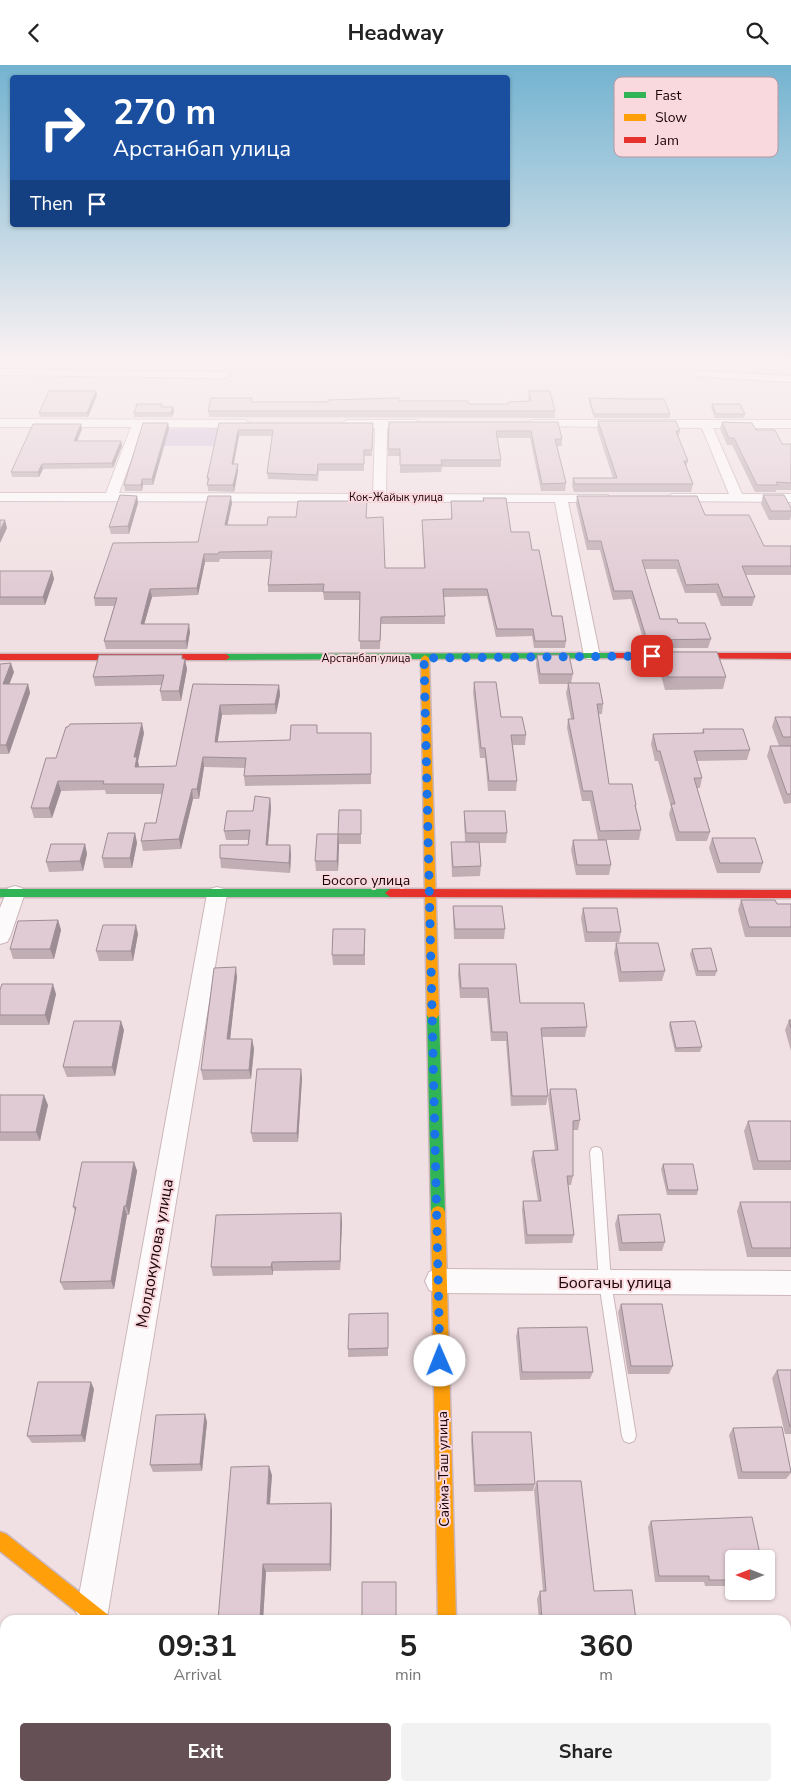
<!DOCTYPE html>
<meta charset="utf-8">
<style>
body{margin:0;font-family:"Nunito Sans",sans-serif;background:#f2f2f2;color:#222;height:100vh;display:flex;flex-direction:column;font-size:19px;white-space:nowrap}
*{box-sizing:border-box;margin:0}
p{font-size:16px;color:#767676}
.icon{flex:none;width:28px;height:28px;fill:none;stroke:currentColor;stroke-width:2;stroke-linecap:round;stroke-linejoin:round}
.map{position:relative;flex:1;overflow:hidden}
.details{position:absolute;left:0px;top:1550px;width:791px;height:176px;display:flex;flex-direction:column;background:#fff;border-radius:15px 15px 0 0;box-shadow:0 1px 4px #0004}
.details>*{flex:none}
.guide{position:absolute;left:10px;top:10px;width:500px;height:152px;border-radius:5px;box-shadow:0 1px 4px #0004;background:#1a4fa0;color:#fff;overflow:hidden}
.needle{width:32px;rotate:270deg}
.fabs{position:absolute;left:725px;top:1485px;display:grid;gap:10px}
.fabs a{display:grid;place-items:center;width:50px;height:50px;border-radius:5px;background:#fff;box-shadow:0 1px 4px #0004;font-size:25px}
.pin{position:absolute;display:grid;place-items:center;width:42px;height:42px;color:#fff;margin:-21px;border-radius:10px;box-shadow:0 2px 8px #0006}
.me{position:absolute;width:55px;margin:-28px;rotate:359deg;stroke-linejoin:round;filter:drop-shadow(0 0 4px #0008)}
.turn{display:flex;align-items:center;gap:18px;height:105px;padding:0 20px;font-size:22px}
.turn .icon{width:65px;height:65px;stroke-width:2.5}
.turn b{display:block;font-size:35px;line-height:42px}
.then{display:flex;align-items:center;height:48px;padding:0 20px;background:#0003;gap:10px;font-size:19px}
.eta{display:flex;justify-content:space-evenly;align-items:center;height:85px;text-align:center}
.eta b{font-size:30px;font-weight:700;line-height:35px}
.button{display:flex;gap:10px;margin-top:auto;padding:10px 20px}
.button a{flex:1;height:58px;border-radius:5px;background:#655055;color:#fff;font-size:20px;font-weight:700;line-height:58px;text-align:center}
.button a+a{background:#f2f2f2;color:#222}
header{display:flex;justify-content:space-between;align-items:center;height:65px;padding:0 20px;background:#fff;font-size:22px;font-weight:700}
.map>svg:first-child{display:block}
</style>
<header><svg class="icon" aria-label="back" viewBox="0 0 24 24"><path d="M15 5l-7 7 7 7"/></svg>Headway<svg class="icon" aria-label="search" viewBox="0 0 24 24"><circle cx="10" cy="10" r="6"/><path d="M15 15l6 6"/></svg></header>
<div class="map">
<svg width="791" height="1726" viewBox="0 0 791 1726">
<rect width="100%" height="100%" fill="#f1e0e3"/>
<path fill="#d4c0dc" d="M225,363L222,381H156L160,364Z"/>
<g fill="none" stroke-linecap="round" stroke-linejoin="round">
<defs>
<path id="lane" d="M596,1082L600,1083L602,1087L611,1217L636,1371L634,1376L629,1378L624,1376L622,1371L599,1217L590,1087L592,1083Z"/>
<path id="street" d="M0,304L226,307L231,310L226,313L0,310Z
M699,306L791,311V317L695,311L694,309Z
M0,354L245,355L251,359L245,363L143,362L119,428L373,429L375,363H347L341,359L347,355H415L421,359L419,361L387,363L386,429L608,430L609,433L608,436L603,437H568L600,591L597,594H587L584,591L555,437L0,436V428H106L131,362H0Z
M532,355H791V363H713L742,429H791V437L667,436L666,433L672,429H729L702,363L528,361L526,359Z
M15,821L22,823L25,828L10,872L7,877L0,879V843L8,823Z
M217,822L224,824L227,829L108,1547L104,1555H80L76,1547L207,829L210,824Z
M438,1204L791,1206V1230L438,1228L429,1225L425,1216L429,1207Z
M434,1721H468V1726H434Z"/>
<path id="fast" d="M614,588L618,591L617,593L226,595L222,592L226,589Z
M0,824H390L395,828L390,832H0Z
M433,945L437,947L439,950L445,1147L443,1151L438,1153L433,1151L431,1147L427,950L429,947Z"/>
<path id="slow" d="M425,590L429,593L439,950L437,953H429L427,950L421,593Z
M438,1141L443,1143L445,1147L456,1555H438L431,1147L433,1143Z
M0,1467L6,1469L107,1549L110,1555H87L0,1486Z"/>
<path id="jam" d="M614,588H791V594L611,593L610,591Z
M0,589H226L230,592L226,595H0Z
M390,824L791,825V833L390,832L385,828Z
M293,1721H317L319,1726H294Z"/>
</defs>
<use href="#lane" stroke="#ccb6ba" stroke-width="2"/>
<use href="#street" stroke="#ccb6ba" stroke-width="2"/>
<use href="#fast" stroke="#ccb6ba" stroke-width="3"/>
<use href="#slow" stroke="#ccb6ba" stroke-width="3"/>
<use href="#jam" stroke="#ccb6ba" stroke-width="3"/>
<use href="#lane" fill="#fdfafb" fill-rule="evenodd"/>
<use href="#street" fill="#fdfafb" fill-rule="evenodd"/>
<use href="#fast" fill="#30b455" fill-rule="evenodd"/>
<use href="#slow" fill="#ff9f0a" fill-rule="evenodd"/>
<use href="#jam" fill="#e5322d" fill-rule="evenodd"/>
</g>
<path fill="#c1aeb5" d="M96,326L97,330L88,352H40L39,348Z
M529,326L555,346V353L209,352L208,346L252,337L399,336L468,339H507L508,337L529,336L528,333Z
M589,333L670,349V353H594L589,337Z
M712,339L745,349L744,353H715L711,343Z
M162,342H173L174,346L172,352H134V348Z
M598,356L680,366L678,373L688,396L686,402L693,419L691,427H574L572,421L573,413H613L597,364Z
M389,357H558L562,374V381H557L566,418L565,426H541L530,373H498L501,395V402H442L441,407L400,408V391H388Z
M722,357L756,365L782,379H791V425H776V427H755L732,380H727L720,364Z
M168,358L169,364L153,420H143L142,426H125L124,420Z
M219,358H373L372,391H364V406H319L318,416L268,414L267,408L272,371H239L234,399L238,406L234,427L208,426L207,413Z
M82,364L77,376H121L122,381L113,403L43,404L39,412H12L11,407Z
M763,430L791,443V451L790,455H769L761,439Z
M137,431L138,438L129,469H111L109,462Z
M577,431L705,450L764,481H791V510H745L755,532L752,541H721L716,528H685L676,504H645L660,554L678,558L711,574L708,583H653L652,580H645L631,534L613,535L600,485H587L576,439Z
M483,433L511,467L532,485L552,551L566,576L565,583H534L532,571L496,572L487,531L444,532L445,559H381L380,584H360V535H324L323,527H268V520L271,494H220L219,497H205L198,530L152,532L144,559L190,567L187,584H106L104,576L114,541H95L94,533L198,477L232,438L227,460H267L366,453L385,503H424L422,455L451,454V436H483Z
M0,506H52L54,514L45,540H0Z
M660,587L726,612L723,624L665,625L658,599Z
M537,590L573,609L571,618L603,639L602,649H599L609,719L636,740V743L641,765L639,775H606L611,800L609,810H576L571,785L573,775H598L590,736H582L567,663L568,654H571L566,628L568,619H539L536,600Z
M183,594L187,604L181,636H162L160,626L162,620L95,621L93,612Z
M0,599L14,607L9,619H28L30,628L9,689H0Z
M474,617L501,652L526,670L525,680H513L517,716L516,726H488L485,693H480L473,627Z
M193,619L279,620L280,630L276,649L222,650L217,677L290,675L318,668H371V719L245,721L244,711L245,703L204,702L199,734H193L181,784L143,786L141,776L156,758L162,729H106L105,725L61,726L52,753H34L31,743L56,693L144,668L138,696L139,702L176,701Z
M775,652H791V738L784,739L767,691L770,681H779L772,662Z
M703,664L750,685L747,695L697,696L702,713L700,723H697L710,767L707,776H676L669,749L671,742L658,696H655L651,679L653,669L702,668Z
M270,733L271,743L268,780H290L291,790L290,808L221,803L220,793L248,780L249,775H226L224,766Z
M361,745V779H339L338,806H316L315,796L338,769Z
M464,746L507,768L506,778H479L481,801L480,811L452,812L451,787V777H465L464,756Z
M135,768L137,778L132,803H104L102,793Z
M712,773L763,798L760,808H717L709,783Z
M85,779L87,789L83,806L49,807L46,797Z
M741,835L777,839H791V872H745L738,845Z
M453,841L505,864L504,874H454L453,851Z
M583,843L621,867L619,877H585L581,853Z
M58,855L61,865L54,894H13L10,884Z
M365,864V900H333L332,890Z
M138,869L133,896H99L96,886Z
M616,878L665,906L662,916L619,917L614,888Z
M692,884L717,906L715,911H696L690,889Z
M459,899L520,938L587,962L585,972H542L548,1031L546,1040L511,1041L506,976H491L487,933H460L458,909Z
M237,912L230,974H252L254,984L251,1014L203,1015L201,1005Z
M0,925L56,929L49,960H0Z
M789,955H791V986L785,965Z
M670,957L702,982L700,987H675L669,961Z
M124,965L115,1011L67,1012L63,1002Z
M302,1013L298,1077H253L251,1068Z
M550,1024L580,1055L578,1065H573V1111L571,1120H568L574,1170L572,1178L525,1179L522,1145L523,1136H538L531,1095L533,1086L555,1085L548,1034Z
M0,1030L48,1040L40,1076H0Z
M748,1056H791V1105H753L744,1066Z
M134,1097L137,1106L129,1150H127L114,1224L64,1225L60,1217L75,1146L73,1142Z
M663,1099L698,1125L697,1130H667L661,1104Z
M740,1137H791V1192H747L737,1146Z
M341,1148L342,1157L340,1205L273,1206V1210L213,1211L211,1202Z
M618,1150L665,1177L662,1186H619L615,1159Z
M621,1239L673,1301L669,1309H628L618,1247Z
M388,1248V1291L348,1292V1284Z
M518,1263L593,1307L590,1314L520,1315L516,1271Z
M777,1305H791V1369H785L772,1313Z
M94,1324L85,1377L32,1378L27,1371Z
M207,1357L202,1406L153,1407L150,1400Z
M733,1363L791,1404V1408L786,1414H738L729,1370Z
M472,1367L535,1419L533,1426L474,1427L471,1375Z
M272,1410L270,1439L331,1438L332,1447L331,1506L266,1507L263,1555H218Z
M537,1416L594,1526L636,1555H539L537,1534L540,1526H543L534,1425Z
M651,1456L734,1494V1521H705L704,1517H655L648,1462Z
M786,1613H791V1674H786Z"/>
<path fill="#9d8d94" d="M96,326L97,330L88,352L87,348Z
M173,342L174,346L172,352L171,348Z
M168,358L169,364L153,420L152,414Z
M81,359L82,364L75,381L74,376Z
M238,365L239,371L232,406V399Z
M121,376L122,381L113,403L112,398Z
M42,399L43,404L39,412L38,407Z
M238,399V406L234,427L233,420Z
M142,414L143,420L142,426L141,420Z
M137,431L138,438L129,469L128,461Z
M231,431L232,438L226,467L225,460Z
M5,455L7,463L0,478V466Z
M204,489L205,497L198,530L197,523Z
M52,506L54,514L45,540L43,532Z
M150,524L152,532L142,567L141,559Z
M189,559L190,567L187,584L186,576Z
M185,594L187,604L181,636L179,626Z
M11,598L14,607L6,628L3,619Z
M28,619L30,628L9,689L6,680Z
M279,620L280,630L276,649L275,639Z
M220,640L222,650L216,687L215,677Z
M142,658L144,668L138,696L139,702H135L134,692Z
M203,692L204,702L199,734L197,724Z
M58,716L61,726L52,753L49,743Z
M192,724L193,734L181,784L179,774Z
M270,733L271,743L267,790L266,780Z
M135,768L137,778L132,803L130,793Z
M338,769L339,779L338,806L337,796Z
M85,779L87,789L83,806L80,796Z
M290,780L291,790L290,808L289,798Z
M58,855L61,865L54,894L50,884Z
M136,860L138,869L133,896L131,886Z
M236,902L237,912L229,984L227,974Z
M53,919L56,929L49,960L45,950Z
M121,956L124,965L115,1011L112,1002Z
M252,974L254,984L251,1014L249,1005Z
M301,1004L302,1013L298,1077L297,1068Z
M44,1030L48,1040L40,1076L36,1067Z
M134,1097L137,1106L129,1150L126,1141Z
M124,1141L127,1150L114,1224L111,1216Z
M341,1148L342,1157L340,1205V1196Z
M272,1197L273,1206V1210L271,1202Z
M91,1317L94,1324L85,1377L81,1370Z
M205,1349L207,1357L202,1406L200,1399Z
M269,1401L272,1410L269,1448L267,1439Z
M331,1438L332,1447L331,1506L330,1499Z
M263,1499L266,1507L263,1555H260Z"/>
<path fill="#e0cad3" stroke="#9d8d94" d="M49,326H96L87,348H39Z
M529,326H550L555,346H208L211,333H252L251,337H328V335L399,333V336H468V339H508V337L531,336Z
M589,333L629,334H664L670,349H594Z
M137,339H162L161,342H173L171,348H134Z
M712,339H740L745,349H716Z
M598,356H676L680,366H676L688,396H684L693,419H575L573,413H617Z
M389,357H558L562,374H555L566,418L542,419L531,366H496L501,395H441L442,400H400V384H388Z
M722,357L752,358L756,365H775L782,379H791V418L776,417L778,420H757L734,373H729Z
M143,358H168L152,414H142L141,420H124Z
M219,358H373L372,385H364V399H318L317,410L267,408L273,365H238L232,399H238L233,420H207L209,413H207Z
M33,359H81L74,376H121L112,398L42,399L38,407H11Z
M120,430L137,431L128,461L109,462Z
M763,430H784L791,443V446H771Z
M208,431H231L225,460H267L268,452H296L298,436H367L366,453L383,452L385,503H425L422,455L452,454L451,436H484L483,433H506L511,467H529L532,485H539L552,551H562L566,576H535L533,564H497L487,524H443L445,551L381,552L380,576H359L360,527H323L324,519L268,520L272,486L219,487L218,489H204L197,523L150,524L141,559H189L186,576H104L117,533H94L113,478L198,477Z
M577,431H697L705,450H749L764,481H791V501H742L755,532H723L718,519L686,520L678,495H642L660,554H677L678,558H705L711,574L655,575L654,572H646L632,526H614L601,476H588Z
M0,455H5L0,466Z
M0,506H52L43,532H0Z
M660,587H717L726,612H668Z
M99,590H182V594H185L179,626H160L164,610L93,612Z
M537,590H569L573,609H540Z
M11,598L3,619H28L6,680H0V599Z
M474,617H496L501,652H522L526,670H511L517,716H489L485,683H481Z
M568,618H599L603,639H597L609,719H632L636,740H635L641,765L600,766L592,726H583L568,654H574Z
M193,619L279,620L275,639L220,640L215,677L290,675L291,660H317V668H371V709L244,711L246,693L203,692L197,724H192L179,774L141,776L145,758H156L164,719H103L104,716H58L49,743H31L46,693H56L66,662H68L70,659L142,658L134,692H137L135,702L176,701Z
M775,652H791V672H783Z
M703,664H743L750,685L694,686L702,713H694L710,767H679L671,739H675L660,686H657L653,669L704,668Z
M770,681H791V729H787Z
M255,731L270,733L266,780H290L289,798L220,793V780H248L250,765L224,766L227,746H253Z
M339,745H361V769H338Z
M464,746H505L507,768H466Z
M108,768H135L130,793H102Z
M317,769H338L337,796H315Z
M712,773H755L763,798H720Z
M573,775H606L611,800H577Z
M451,777H479L481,801L453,802Z
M51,779H85L80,796L46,797Z
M741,835H775L777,839H791V862H749Z
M453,841H502L505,864H455Z
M583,843H617L621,867H587Z
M58,855L50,884H10L18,856Z
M103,860H136L131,886H96Z
M333,864H365L364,890H332Z
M616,878H658L665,906L621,907Z
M711,883L717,906H698L692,884Z
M459,899H516L520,938H584L587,962L541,963L548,1031H512L507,967H492L488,923H461Z
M236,902L227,974H252L249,1005H201L214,903Z
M2,919H53L45,950H0V925Z
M789,955H791V963Z
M74,956H121L112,1002H63Z
M695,956L702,982L676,983L670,957Z
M257,1004H301L297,1068H251Z
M550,1024H576L580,1055L573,1056V1111H567L574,1170H527L523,1136H541L533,1086L558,1085Z
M0,1030H44L36,1067H0Z
M748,1056H791V1096H758Z
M82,1097H134L126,1141H124L111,1216L60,1217L76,1142H73Z
M663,1099H693L698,1125H668Z
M740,1137H791V1183H752Z
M341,1148L340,1196L272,1197L271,1202H211L216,1150Z
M660,1149L665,1177L622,1178L618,1150Z
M621,1239H662L673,1301H631Z
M388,1248V1283L348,1284L349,1249Z
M587,1262L593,1307H522L518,1263Z
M777,1305H791V1362H790Z
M38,1317H91L81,1370L27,1371Z
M205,1349L200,1399L150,1400L156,1350Z
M782,1362L791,1407H742L733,1363Z
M472,1367H531L535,1419L475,1420Z
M269,1401L267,1439L331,1438L330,1499H263L260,1555H218L231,1402Z
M537,1416H581L594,1526L632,1525L636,1555H542L540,1526H546Z
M752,1452L761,1494H734V1515H709V1511H659L651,1456Z
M362,1517H396V1555H362Z
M786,1613H791V1670L786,1669Z"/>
<linearGradient id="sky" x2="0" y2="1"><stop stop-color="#73b3d0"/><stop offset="0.55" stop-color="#f9f1f2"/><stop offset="1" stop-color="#f9f1f2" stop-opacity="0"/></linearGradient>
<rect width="791" height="532" fill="url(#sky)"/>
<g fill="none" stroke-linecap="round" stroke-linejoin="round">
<path stroke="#1a73e8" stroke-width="9" stroke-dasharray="0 16.2" d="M440,1296L424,593L652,591"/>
</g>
<g text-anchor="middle" stroke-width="4" stroke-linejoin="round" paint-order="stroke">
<g font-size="11" fill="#1a0308" stroke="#f9d8de">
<text x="396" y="436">Кок-Жайык улица</text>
<text x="366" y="597">Арстанбап улица</text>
</g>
<g font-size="14" fill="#1a0308" stroke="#f9d8de">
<text x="366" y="820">Босого улица</text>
<text transform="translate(443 1404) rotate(-91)" y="5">Сайма-Таш улица</text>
</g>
<g font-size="16" fill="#1a0308" stroke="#f9d8de">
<text transform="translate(154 1188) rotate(-80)" y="6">Молдокулова улица</text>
<text x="615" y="1223">Боогачы улица</text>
</g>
</g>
<rect x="614" y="12" width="164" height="80" rx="8" fill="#f9d8de" stroke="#b6989e" stroke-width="1"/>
<rect x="624" y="27" width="22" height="6" fill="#30b455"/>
<rect x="624" y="49" width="22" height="7" fill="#ff9f0a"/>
<rect x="624" y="72" width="22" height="6" fill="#e5322d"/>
<g font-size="14" fill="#1a0308">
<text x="655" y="35">Fast</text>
<text x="655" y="57">Slow</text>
<text x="655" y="80">Jam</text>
</g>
</svg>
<div class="fabs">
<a><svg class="needle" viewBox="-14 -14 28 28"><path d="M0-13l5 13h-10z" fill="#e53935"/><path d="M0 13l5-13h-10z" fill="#767676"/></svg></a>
</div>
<div class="pin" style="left:652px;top:591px;background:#d93025"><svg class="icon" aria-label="arrive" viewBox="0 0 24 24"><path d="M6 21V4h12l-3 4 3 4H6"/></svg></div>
<svg class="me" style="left:440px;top:1296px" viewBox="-20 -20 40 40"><circle r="19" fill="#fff"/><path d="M0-13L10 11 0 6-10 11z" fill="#1a73e8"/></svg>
<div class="guide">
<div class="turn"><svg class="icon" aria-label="right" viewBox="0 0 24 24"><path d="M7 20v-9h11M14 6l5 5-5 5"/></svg><div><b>270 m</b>Арстанбап улица</div></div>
<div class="then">Then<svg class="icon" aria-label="arrive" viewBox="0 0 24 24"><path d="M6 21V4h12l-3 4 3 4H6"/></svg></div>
</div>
<section class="details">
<div class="eta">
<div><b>09:31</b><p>Arrival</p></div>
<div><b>5</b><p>min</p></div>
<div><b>360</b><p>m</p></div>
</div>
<div class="button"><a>Exit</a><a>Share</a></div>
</section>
</div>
